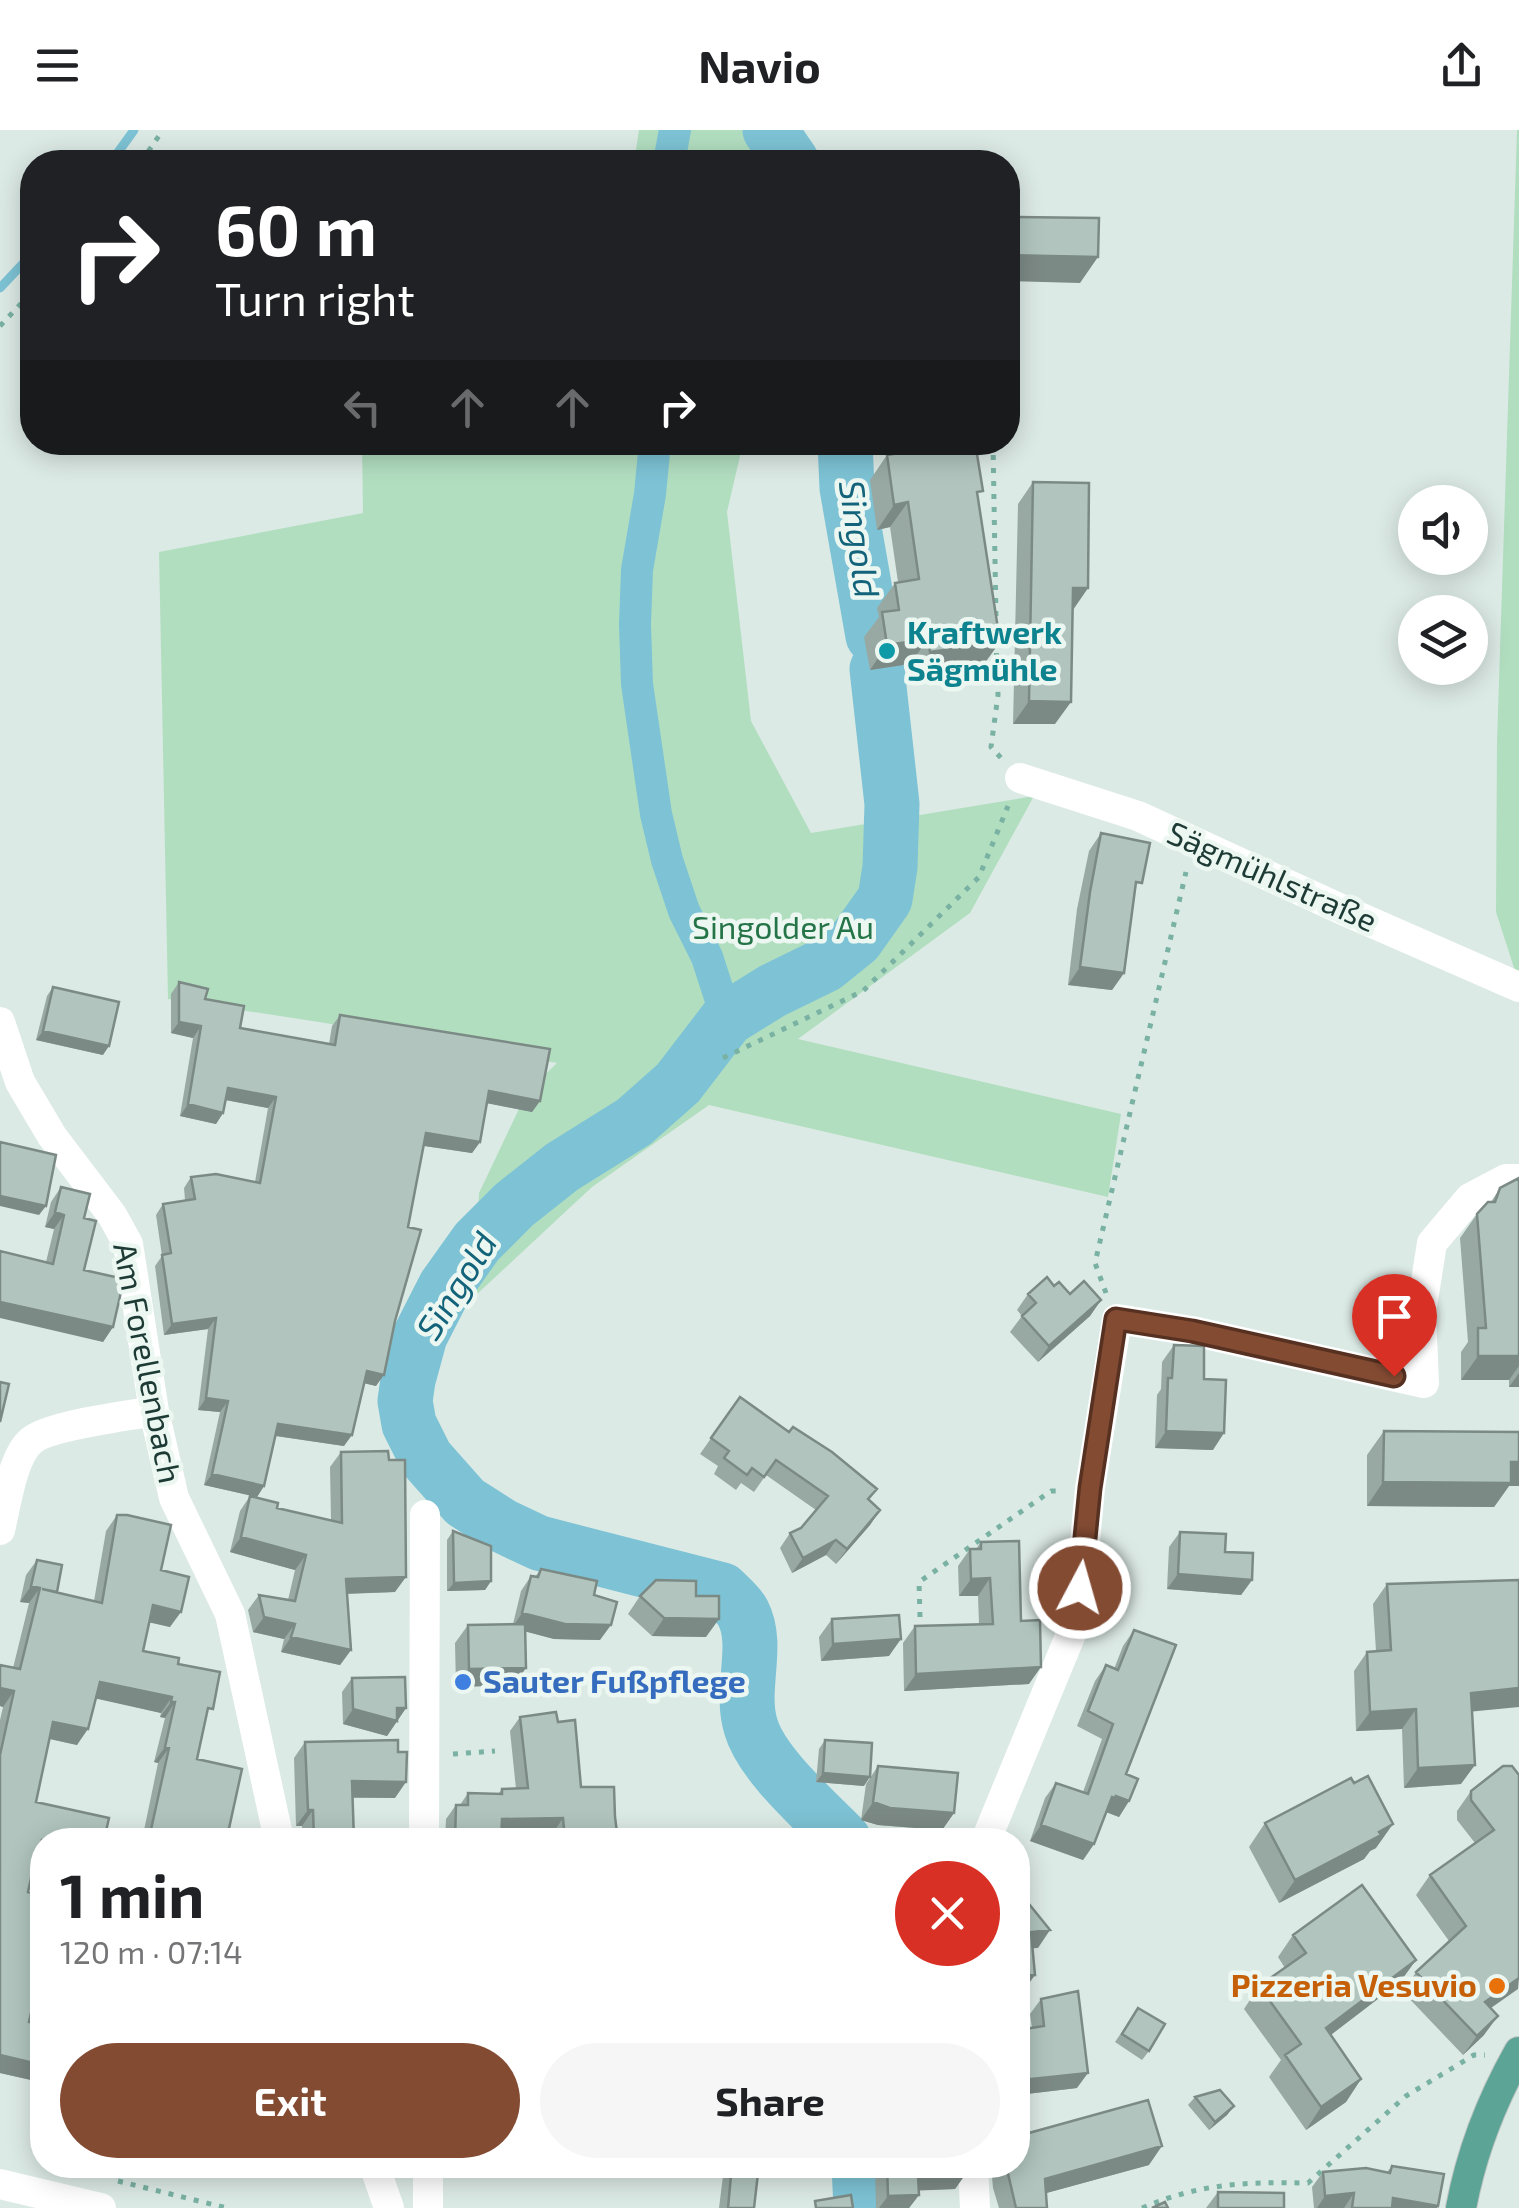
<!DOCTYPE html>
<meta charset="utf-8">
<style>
body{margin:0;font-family:"Exo 2",sans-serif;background:#f6f6f6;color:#202124;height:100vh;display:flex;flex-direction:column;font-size:38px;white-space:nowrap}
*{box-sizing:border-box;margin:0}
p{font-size:32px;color:#757577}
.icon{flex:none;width:55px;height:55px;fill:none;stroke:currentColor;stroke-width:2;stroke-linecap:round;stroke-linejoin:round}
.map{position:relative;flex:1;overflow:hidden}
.panel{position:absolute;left:30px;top:1698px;width:1000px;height:350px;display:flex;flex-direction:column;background:#fff;border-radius:40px;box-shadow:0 5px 25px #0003}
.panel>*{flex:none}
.hud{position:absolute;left:20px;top:20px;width:1000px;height:305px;border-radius:40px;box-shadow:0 5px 25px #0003;background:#202124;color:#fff;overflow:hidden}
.fabs{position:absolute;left:1398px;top:355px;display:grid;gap:20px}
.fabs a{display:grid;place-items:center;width:90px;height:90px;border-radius:50%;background:#fff;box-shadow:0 5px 25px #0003;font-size:50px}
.pin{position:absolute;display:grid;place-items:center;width:85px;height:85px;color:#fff;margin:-102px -42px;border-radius:50% 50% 50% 0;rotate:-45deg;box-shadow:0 0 10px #0007}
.pin .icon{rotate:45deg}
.me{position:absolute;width:110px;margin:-55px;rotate:6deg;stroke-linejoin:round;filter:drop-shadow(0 0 8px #0008)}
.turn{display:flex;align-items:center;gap:35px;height:210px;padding:0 30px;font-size:45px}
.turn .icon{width:130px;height:130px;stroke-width:2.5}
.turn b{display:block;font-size:70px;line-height:85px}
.lanes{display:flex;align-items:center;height:95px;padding:0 30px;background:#0003;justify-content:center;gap:50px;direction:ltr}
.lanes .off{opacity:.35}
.round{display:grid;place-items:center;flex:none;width:105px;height:105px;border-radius:52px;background:#f6f6f6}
.summary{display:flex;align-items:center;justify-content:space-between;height:170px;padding:0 30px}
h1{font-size:60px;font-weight:700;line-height:75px}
.primary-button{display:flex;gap:20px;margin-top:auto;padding:20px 30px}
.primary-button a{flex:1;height:115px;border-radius:60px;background:#844b33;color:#fff;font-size:40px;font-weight:700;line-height:115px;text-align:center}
.primary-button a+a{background:#f6f6f6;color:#202124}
header{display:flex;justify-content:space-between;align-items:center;height:130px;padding:0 30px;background:#fff;font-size:45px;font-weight:700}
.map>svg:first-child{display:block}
</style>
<header><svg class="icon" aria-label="menu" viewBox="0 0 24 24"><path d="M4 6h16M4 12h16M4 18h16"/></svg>Navio<svg class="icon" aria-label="share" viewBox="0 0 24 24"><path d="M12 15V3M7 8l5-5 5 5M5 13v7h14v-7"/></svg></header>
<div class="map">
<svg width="1519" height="2078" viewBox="0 0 1519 2078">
<rect width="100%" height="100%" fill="#dceae5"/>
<path fill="#b2dec0" d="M639,0H778L751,15L755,32H634Z
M1517,0H1519V846L1516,844L1496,782L1497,612Z
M362,313H743L727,382L751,591L811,703L1034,666L970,783L798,909L1121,984L1108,1067L709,975L592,1057L475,1166L479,1063L527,962L557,933L319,892L168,869L159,422L363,383Z"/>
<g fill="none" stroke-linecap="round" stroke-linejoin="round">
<path stroke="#7dc3d5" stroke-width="9" d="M111,32L134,0
M0,158L32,124"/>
<path stroke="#7dc3d5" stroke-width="32" d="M669,32L675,0
M655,312L650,364L637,440L635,494L637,554L656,684L667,730L684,781L707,827L727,889"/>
<path stroke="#7dc3d5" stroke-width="55" d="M770,0L792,32
M845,312L847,358L873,506
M844,1710C817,1682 762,1635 751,1597C739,1559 760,1516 743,1483C739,1475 729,1467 722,1460L539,1413L501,1395L465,1372L426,1328L409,1294L405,1271L408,1250L420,1206L445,1157L477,1112L514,1075L562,1037L634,992L678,953L727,889L772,861L825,835L856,810L885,769L890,737L892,674L877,539
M859,2035L861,2078"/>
<defs>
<path id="major" d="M1461,2078C1471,2024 1492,1970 1519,1922"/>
</defs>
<use href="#major" stroke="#bbc4c2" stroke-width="32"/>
<path stroke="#79b1a3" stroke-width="5" stroke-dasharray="5 8" stroke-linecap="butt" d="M141,32L163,0
M0,196L32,162
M993,312L996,489
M996,510L998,565L991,617L1002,629
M723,928L863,861L979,747L1008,676
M1106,1163L1095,1133L1186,742
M920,1487L919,1452L1051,1361H1059
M453,1624L495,1621
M118,2051L227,2078
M1142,2078C1201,2053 1245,2052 1308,2053L1406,1966L1474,1925H1485"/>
<path stroke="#fff" stroke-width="30" d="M1020,648L1138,686L1343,780L1519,857
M0,892L20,952L52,1006L112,1085L128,1114L154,1281L174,1368L230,1484L279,1710
M0,1400C6,1376 12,1327 31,1311C48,1295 129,1286 154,1281
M424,1710L425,1385
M986,1710L1078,1487L1090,1358L1117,1189L1192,1201L1424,1253L1421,1183L1432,1113L1470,1068L1506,1049H1519
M374,2035L389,2078
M428,2035V2078
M973,2035L975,2078
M0,2054L101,2078"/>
<use href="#major" stroke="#5ca496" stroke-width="30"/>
</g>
<path fill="#98a9a3" d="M887,325L978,368L982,537L912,547L910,534L870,540L864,507L879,487L877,478L895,453L898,452L890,397L877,400L870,350Z
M1033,352L1088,458L1073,480L1055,594H1013L1018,374Z
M1101,703L1134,765L1124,843L1112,860L1068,855L1077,779L1089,721Z
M179,852L205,869L240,898L329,914L332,896L340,885L540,971L532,982L487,973L480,1012L472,1023L424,1016L376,1256L364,1253L344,1316L275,1306L264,1356L257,1367L204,1355L220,1282L198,1280L208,1199L164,1205L155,1136L162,1126L156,1085L163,1074L185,1070L184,1058L191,1047L255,1052L268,978L226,970L223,983L216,994L180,986L193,908L171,903V864Z
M53,857L103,925L36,910L47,866Z
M1519,1048V1257H1509V1250H1461V1222L1468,1212L1460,1108L1477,1084L1491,1072L1500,1058Z
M61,1057L84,1088V1140L113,1197L103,1212L46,1132L54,1099L45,1097L51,1072Z
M1054,1156L1070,1164L1101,1170L1090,1186L1038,1232L1010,1202L1022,1186L1017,1180L1028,1164Z
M1174,1215L1204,1249L1213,1320L1155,1318L1157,1265L1161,1259L1162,1232Z
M740,1267L789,1302L877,1359L869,1370L880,1380L870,1395L836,1434L826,1425L792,1443L780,1418L790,1403L801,1398L816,1380L766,1345L754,1362L741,1353L736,1360L714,1344L718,1336L700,1324Z
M1384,1301L1519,1302V1356H1509L1494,1377L1367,1376V1325Z
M341,1322L395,1462L347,1464L351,1520L340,1535L281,1522L284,1509L253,1502L248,1480L259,1465L288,1470L295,1440L230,1422L240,1381L250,1366L277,1378L331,1390L330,1337Z
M117,1385L161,1440L170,1497L150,1492L143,1521L178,1534L206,1591L197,1629L228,1703L229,1710H142L158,1633L154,1632L165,1588L160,1587L161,1583L96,1568L77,1615L49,1609L36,1672L42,1710V1735L35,1734L28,1762L29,1892L42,1896V1949L40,1952L0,1943V1590L3,1577L0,1576V1535L13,1538L29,1473L20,1472L26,1445L37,1430L56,1462L94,1471L106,1401Z
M453,1401L491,1451L485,1460L447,1461V1410Z
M1180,1402L1225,1422L1252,1450L1241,1465L1167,1459L1169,1417Z
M981,1412L1021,1491L1029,1554L904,1561L903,1513L915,1496L979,1494L978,1466H959L958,1436L970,1419H976Z
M541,1439L594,1465L600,1510L554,1509L525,1501L514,1555L456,1557L455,1513L468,1495L513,1494L521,1461L531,1446L535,1447Z
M1387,1454L1472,1581L1461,1654L1404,1658L1402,1599L1356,1601L1354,1541L1367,1522L1376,1521L1373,1474Z
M640,1466H696L706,1507L652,1506L628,1484Z
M832,1489L889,1526L821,1531L819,1507Z
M1134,1500L1126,1644L1129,1671L1119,1687L1106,1682L1094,1714L1083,1730L1030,1711L1045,1668L1056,1653L1083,1662L1102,1609L1077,1596L1095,1551L1106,1535L1114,1539L1123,1516Z
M352,1548L406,1578L387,1606L343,1594L342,1562Z
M520,1587L558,1592L581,1657L615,1687L618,1710H553V1703L501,1704V1710H445L446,1689L456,1675H460L468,1663H499L502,1659H516L510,1601Z
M825,1610L864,1656L816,1652L819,1619Z
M305,1612L395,1668H353L354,1710H302V1696H296L294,1628Z
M878,1636L954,1683L942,1700L878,1695L861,1690L866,1654Z
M1519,1645L1491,1878L1484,1905L1463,1925L1403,1862L1416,1842L1449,1811L1416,1765L1430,1745L1475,1713L1457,1690V1681L1471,1661Z
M1354,1653L1376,1718L1370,1721L1364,1729L1279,1773L1249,1717L1265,1693Z
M1293,1805L1416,1830L1400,1852L1330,1905L1361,1949L1346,1972L1306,2000L1269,1947L1281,1930L1244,1879L1259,1856L1285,1838L1278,1827Z
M1041,1869L1077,1958L1018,1965V1909L1032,1898L1030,1884Z
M1138,1878L1149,1921L1142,1930L1115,1912Z
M1195,1967L1234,1976L1227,1985L1209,2000L1188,1975Z
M621,2035H759L754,2078H719L723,2046Z
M875,2035H967V2042L955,2059L919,2060V2065L909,2078H876Z
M991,2035H1149L1046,2063L1047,2078H999L993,2058Z
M1392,2036L1438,2076L1437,2078H1314L1312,2057L1323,2042H1387Z
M1218,2062L1284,2078H1206Z"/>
<path fill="#7c8a85" d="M1008,125L1098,127L1080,153L1008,151Z
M908,372L890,397L877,400L894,375Z
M1073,458H1088L1072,481Z
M928,509L910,534L870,540L887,515Z
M1000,512L982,537L912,547L930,522Z
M1029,571L1071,572L1055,594H1013Z
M1080,837L1124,843L1112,860L1068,855Z
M179,892L201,896L193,908L171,903Z
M43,901L109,916L103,925L36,910Z
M228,958L276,967L268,978L220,969Z
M489,961L540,971L532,982L481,972Z
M188,974L223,983L216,994L180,986Z
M426,1003L480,1012L472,1023L418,1015Z
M0,1066L46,1076L39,1085L0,1076Z
M55,1082L64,1085L54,1099L45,1097Z
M1101,1170L1090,1186L1038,1232L1049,1216Z
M0,1172L113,1197L103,1212L0,1188Z
M216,1188L208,1199L164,1205L172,1194Z
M1478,1226H1519V1236L1509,1250H1461Z
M367,1241L384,1245L376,1256L359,1252Z
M1519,1243V1257H1509Z
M206,1268L228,1271L220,1282L198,1280Z
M278,1294L352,1305L344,1316L270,1305Z
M1166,1301L1224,1303L1213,1320L1155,1318Z
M1511,1332H1519V1356H1509L1494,1377L1367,1376L1383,1352Z
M212,1344L264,1356L257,1367L204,1355Z
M880,1380L870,1395L836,1434L847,1419Z
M241,1407L306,1425L295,1440L230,1422Z
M836,1410L826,1425L792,1443L803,1428Z
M1178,1444L1252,1450L1241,1465L1167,1459Z
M406,1447L395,1462L335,1464L346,1449Z
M990,1448L978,1466H959L971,1449Z
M491,1451L485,1460L447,1461L454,1453Z
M31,1456L40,1458L29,1473L20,1472Z
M153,1475L181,1482L170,1497L143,1491Z
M522,1483L611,1495L600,1510L554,1509L512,1498Z
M264,1487L295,1494L284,1509L253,1502Z
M664,1488L719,1489L706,1507L652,1506Z
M291,1507L351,1520L340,1535L281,1522Z
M901,1509L889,1526L821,1531L833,1514Z
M1041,1537L1029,1554L904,1561L916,1544Z
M526,1538L514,1555L456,1557L469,1539Z
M100,1552L172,1567L161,1583L89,1567Z
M0,1558L14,1561L3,1577L0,1576Z
M1519,1558V1577L1457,1583L1471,1563Z
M171,1572H175L165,1588L160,1587Z
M406,1578L387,1606L343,1594L353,1579Z
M1416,1579L1402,1599L1356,1601L1370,1582Z
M53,1592L88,1599L77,1615L42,1607Z
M165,1617L169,1618L158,1633L154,1632Z
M1475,1635L1461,1654L1404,1658L1418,1638Z
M823,1643L870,1647L864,1656L816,1652Z
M352,1651L406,1652L395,1668L341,1667Z
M1116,1666L1129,1671L1119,1687L1106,1682L1112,1667Z
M873,1672L954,1683L942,1700L878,1695L861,1690Z
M308,1680H313L302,1696H296Z
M563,1688L553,1703L491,1704L502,1689Z
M1393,1694L1376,1718L1370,1721L1364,1729L1279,1773L1295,1750Z
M1041,1695L1094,1714L1083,1730L1030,1711Z
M150,1704L172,1710H146Z
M38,1717L42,1718V1735L28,1732Z
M1050,1800L1038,1818L1018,1819L1031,1802Z
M1416,1830L1400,1852L1310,1921L1326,1898Z
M1035,1845L1022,1863H1018V1846Z
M1519,1848L1518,1859L1471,1892L1485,1872Z
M1498,1886L1484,1905L1463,1925L1477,1906Z
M0,1925L42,1935V1949L40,1952L0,1943Z
M1088,1943L1077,1958L1018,1965V1957L1022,1950Z
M1361,1949L1346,1972L1306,2000L1321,1977Z
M1234,1976L1227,1985L1209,2000L1215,1992Z
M1162,2016L1149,2035L1032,2067L1045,2049Z
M621,2035H731L723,2046Z
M967,2042L955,2059L907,2061L918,2045Z
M1354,2063L1344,2078H1317L1325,2066Z
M919,2065L909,2078H879L888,2066Z
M1393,2068L1438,2076L1437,2078H1386Z"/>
<path fill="#b1c5be" stroke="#7c8a85" stroke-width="2.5" d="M1008,87L1099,88L1098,127L1008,125Z
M969,312H975L983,361L977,362L1000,512L930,522L928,509L887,515L882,482L899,480L895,453L919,449L908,372L894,375L887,325Z
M1033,352L1089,353L1088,458H1073L1071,572L1029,571Z
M1101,703L1150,713L1142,753L1136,752L1124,843L1080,837L1090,762Z
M179,852L208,859L205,869L244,876L240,898L335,915L340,885L550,919L540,971L489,961L480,1012L426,1003L408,1097L421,1100L395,1191L384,1245L367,1241L352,1305L278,1294L264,1356L212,1344L228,1271L206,1268L216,1188L172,1194L162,1125L171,1123L163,1074L195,1069L191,1047L216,1044L260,1053L276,967L228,958L223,983L188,974L201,896L179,892Z
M53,857L119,872L109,916L43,901Z
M0,1012L56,1025L46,1076L0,1066Z
M1519,1048V1226H1478V1198H1486L1477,1084L1488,1072H1495L1500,1058Z
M61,1057L90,1064L84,1088L96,1091L84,1140L124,1149L113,1197L0,1172V1121L53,1134L64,1085L55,1082Z
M1047,1147L1054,1156L1059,1152L1070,1164L1084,1151L1101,1170L1049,1216L1022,1186L1036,1173L1028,1164Z
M1174,1215L1204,1216V1249L1226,1250L1224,1303L1166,1301L1168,1248H1172Z
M0,1252L9,1254L0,1292Z
M740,1267L789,1302L793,1297L832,1322L877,1359L868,1369L880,1380L847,1419L836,1410L803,1428L790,1403L801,1398L828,1366L776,1330L764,1347L752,1338L747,1345L724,1328L729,1321L711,1308Z
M1384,1301L1519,1302V1332H1511V1353L1383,1352Z
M388,1321L389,1330H405L406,1447L346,1449L351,1520L291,1507L295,1494L264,1487L259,1465L295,1471L306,1425L241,1407L250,1366L278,1373L277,1378L342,1393L341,1322Z
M117,1385H127L171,1395L161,1440L189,1447L181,1482L153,1475L143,1521L179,1528L178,1534L220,1542L213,1579L208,1578L197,1629L242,1639L228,1703H230L229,1710H172L150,1704L169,1618L165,1617L175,1572H171L172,1567L100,1552L88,1599L53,1592L36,1672L109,1688L104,1710H42V1718L38,1717L28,1762L42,1765V1835L29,1892L42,1896V1935L0,1925V1625L14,1561L0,1558V1535L20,1539L40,1458L31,1456L37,1430L62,1435L57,1462L42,1459L102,1473Z
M453,1401L491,1416V1451L454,1453Z
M1180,1402L1226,1404L1225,1422L1253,1423L1252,1450L1178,1444Z
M1019,1411L1021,1491L1040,1490L1041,1537L916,1544L915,1496L993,1494L990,1448L971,1449L970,1419H981V1412Z
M541,1439L597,1451L594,1465L617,1472L611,1495L565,1494L522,1483L531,1446L538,1447Z
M656,1450L696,1451V1466H719V1489L664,1488L640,1466Z
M1519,1450V1558L1471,1563L1475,1635L1418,1638L1416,1579L1370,1582L1367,1522L1391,1520L1387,1454Z
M899,1485L901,1509L833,1514L832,1489Z
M525,1494L526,1538L469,1539L468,1495Z
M1134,1500L1176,1515L1126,1644L1138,1649L1129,1671L1116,1666V1668L1112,1667L1094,1714L1041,1695L1056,1653L1088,1664L1113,1594L1088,1581L1106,1535L1118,1540Z
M405,1547L406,1578H397V1591L353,1579L352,1548Z
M556,1582L558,1592L575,1590L581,1657H614L615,1687L618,1710H565L563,1688L502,1689L501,1710H455L456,1675H468V1663L502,1664V1659L528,1658L520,1587Z
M398,1610V1622H407L406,1652L352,1651L354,1710H314L313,1680H308L305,1612Z
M825,1610L872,1613L870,1647L823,1643Z
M878,1636L958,1643L954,1683L890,1678L873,1672Z
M1503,1636H1512L1519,1645V1848L1485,1872L1498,1886L1477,1906L1416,1842L1466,1796L1430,1745L1494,1700L1471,1670V1661Z
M1368,1646L1393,1694L1379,1702L1381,1705L1295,1750L1265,1693L1351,1648L1354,1653Z
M809,1701L812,1710H785Z
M1362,1755L1416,1830L1326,1898L1361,1949L1321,1977L1285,1925L1301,1914L1259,1856L1306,1823L1293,1805Z
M1025,1769L1050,1800L1031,1802L1035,1845L1018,1846V1770Z
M1078,1861L1088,1943L1022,1950L1018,1900L1044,1896L1041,1869Z
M1138,1878L1165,1894L1149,1921L1122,1904Z
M1220,1960L1234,1976L1215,1992L1195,1967Z
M1148,1970L1162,2016L1045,2049L1047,2078H1016L1006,2035H1018V2006Z
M732,2035H759L754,2078H728Z
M887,2035H967V2042L918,2045L919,2065L888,2066Z
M1392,2036L1444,2044L1438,2076L1393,2068L1392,2078H1352L1354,2063L1325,2066L1323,2042L1366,2038L1390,2043Z
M1218,2062L1284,2063V2078H1218Z
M851,2065L853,2078H816L815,2071Z
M1165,2072L1168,2078H1152Z"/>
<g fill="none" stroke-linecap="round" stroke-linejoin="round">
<defs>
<path id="route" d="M1080,1458L1090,1358L1116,1189L1192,1201L1394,1246"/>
</defs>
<use href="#route" stroke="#563121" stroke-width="25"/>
<use href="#route" stroke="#844b33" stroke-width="18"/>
</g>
<circle fill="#0f9aa8" stroke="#ecf7f2" stroke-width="4" cx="887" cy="521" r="10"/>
<circle fill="#3f7fe0" stroke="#ecf7f2" stroke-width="4" cx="463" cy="1552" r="10"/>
<circle fill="#e8710a" stroke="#ecf7f2" stroke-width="4" cx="1497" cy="1856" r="10"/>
<g text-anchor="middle" stroke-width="9" stroke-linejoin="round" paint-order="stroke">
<g font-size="32" font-weight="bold" fill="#0d838f" stroke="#ecf7f2" text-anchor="start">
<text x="907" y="514">Kraftwerk<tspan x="907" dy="37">Sägmühle</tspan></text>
</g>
<g font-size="32" fill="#1d3a34" stroke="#ecf7f2">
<text transform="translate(1272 747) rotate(24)" y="11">Sägmühlstraße</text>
<text transform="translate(147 1233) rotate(79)" y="11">Am Forellenbach</text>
</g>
<g font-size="32" fill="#247448" stroke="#ecf7f2">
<text x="783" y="809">Singolder Au</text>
</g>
<g font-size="32" font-weight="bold" fill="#366cbe" stroke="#ecf7f2" text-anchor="start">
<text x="483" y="1563">Sauter Fußpflege</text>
</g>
<g font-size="32" font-weight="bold" fill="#c56008" stroke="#ecf7f2" text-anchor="end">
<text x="1477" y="1867">Pizzeria Vesuvio</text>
</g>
<g font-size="35" font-style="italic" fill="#13637a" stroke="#ecf7f2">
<text transform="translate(859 409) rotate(82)" y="12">Singold</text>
<text transform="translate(457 1156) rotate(-58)" y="12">Singold</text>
</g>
</g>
</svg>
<div class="fabs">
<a><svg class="icon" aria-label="sound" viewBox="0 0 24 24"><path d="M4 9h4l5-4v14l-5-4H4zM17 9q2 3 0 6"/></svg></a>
<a><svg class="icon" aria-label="layers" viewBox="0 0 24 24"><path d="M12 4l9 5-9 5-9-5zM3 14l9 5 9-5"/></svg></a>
</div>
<div class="pin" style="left:1394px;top:1246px;background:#d93025"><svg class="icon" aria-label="arrive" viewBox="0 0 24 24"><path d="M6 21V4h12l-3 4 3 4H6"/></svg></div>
<svg class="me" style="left:1080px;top:1458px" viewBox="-20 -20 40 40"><circle r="17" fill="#844b33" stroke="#fff" stroke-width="3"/><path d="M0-11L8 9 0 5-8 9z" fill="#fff"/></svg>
<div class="hud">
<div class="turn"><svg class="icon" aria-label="right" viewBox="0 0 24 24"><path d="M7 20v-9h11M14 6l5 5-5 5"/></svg><div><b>60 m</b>Turn right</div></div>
<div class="lanes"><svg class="icon off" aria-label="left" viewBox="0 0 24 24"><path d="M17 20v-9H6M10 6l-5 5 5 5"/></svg><svg class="icon off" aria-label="ahead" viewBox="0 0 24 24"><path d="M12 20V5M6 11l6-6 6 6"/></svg><svg class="icon off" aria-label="ahead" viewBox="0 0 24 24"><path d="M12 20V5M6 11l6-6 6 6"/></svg><svg class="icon" aria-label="right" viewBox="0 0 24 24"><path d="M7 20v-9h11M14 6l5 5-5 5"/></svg></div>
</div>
<section class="panel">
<div class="summary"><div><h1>1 min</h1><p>120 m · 07:14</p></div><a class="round" style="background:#d93025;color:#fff"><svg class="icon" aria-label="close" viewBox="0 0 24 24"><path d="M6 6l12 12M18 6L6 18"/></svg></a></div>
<div class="primary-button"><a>Exit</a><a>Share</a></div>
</section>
</div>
